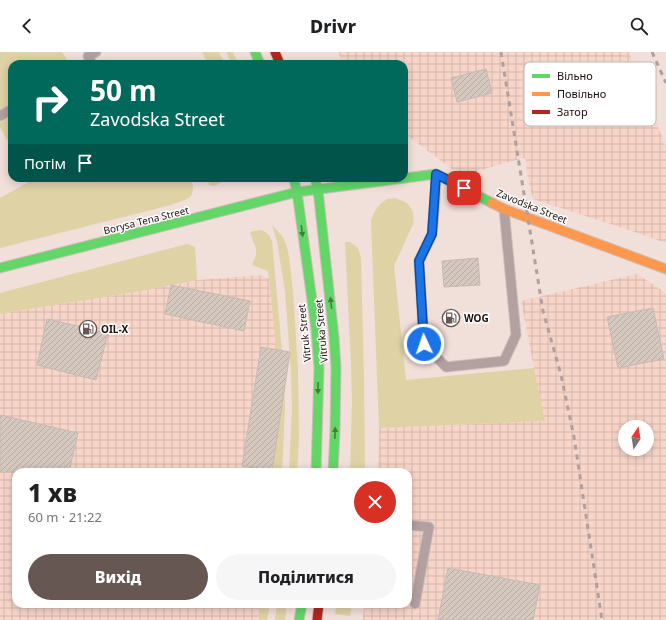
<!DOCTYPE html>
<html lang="uk">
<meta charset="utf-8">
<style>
body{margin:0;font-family:"Noto Sans",sans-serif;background:#f6f6f6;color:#202124;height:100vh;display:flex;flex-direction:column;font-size:15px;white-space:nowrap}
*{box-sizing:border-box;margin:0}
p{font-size:13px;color:#757577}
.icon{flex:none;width:22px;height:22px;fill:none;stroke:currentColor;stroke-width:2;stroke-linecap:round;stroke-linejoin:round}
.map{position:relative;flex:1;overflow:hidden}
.details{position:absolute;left:12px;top:416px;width:400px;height:140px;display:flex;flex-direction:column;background:#fff;border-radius:12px;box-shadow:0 2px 10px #0003}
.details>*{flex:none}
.hud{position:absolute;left:8px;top:8px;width:400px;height:122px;border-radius:12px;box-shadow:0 2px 10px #0003;background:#00695c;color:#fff;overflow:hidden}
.needle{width:26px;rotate:12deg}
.fabs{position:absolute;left:618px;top:368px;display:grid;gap:8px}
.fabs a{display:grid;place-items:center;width:36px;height:36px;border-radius:50%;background:#fff;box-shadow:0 2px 10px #0003;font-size:20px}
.pin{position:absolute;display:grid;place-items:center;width:34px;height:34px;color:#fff;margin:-17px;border-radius:8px;box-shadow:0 2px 6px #0006}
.me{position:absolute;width:44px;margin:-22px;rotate:357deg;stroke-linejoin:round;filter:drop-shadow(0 0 3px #0008)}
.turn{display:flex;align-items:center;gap:14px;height:84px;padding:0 16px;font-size:18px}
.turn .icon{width:52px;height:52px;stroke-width:2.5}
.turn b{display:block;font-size:28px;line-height:34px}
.then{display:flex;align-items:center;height:38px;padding:0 16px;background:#0003;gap:8px;font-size:15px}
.round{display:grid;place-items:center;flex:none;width:42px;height:42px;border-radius:21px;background:#f6f6f6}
.summary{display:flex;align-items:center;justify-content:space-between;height:68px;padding:0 16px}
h1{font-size:24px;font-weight:800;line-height:30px}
.primary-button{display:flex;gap:8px;margin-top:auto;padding:8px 16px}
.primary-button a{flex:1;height:46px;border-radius:24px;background:#665752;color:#fff;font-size:16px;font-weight:800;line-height:46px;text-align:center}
.primary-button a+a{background:#f6f6f6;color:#202124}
header{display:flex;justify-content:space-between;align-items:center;height:52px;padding:0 16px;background:#fff;font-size:18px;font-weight:800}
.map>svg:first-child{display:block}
</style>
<header><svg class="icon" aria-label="back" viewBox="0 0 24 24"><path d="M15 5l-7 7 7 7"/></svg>Drivr<svg class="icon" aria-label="search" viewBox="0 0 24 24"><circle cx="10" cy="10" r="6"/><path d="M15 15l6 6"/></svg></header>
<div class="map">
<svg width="666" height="568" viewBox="0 0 666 568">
<defs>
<pattern id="industrial-grid" width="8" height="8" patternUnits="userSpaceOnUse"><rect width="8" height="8" fill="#f8d5c9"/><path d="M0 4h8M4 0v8" fill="none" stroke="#d4b6ab"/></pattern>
<pattern id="building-hatch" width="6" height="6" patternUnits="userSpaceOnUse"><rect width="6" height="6" fill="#d5c8bf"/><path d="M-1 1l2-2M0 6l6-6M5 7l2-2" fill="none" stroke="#b6aba3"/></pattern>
</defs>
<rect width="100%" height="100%" fill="#f1dfd9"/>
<path fill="url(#industrial-grid)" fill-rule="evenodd" d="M338,0H629L666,95V191L632,179L533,147L528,127L525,106L501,112L469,122L452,117L404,81V12H344Z
M637,222L666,241V568H362L365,552H408V420H378L379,376L544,369L534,316L521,249ZM625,375H647V397H625Z
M261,223L269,227L280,334L274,420H16V552H261L259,568H0V262L141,239L197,228Z"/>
<path fill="#dfd2a5" d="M0,0H62L70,12H12V51L0,58Z
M202,0H219L225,12H208Z
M226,0H233L238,12H232Z
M12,63V85L7,88L0,75V70Z
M36,126H191C197,147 189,146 171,153L0,196V146Z
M205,126H228L215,134L210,133Z
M387,147C390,147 394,146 397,147C409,149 416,160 413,172L394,214L406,328L534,316L545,369L379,376L371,169C374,159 378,153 387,147Z
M272,173L283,185L287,195L289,205L293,239L298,317L299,387L297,420H289L292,356L291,321L285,239L277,190Z
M260,178C268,180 269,183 272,189L284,321L285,356L282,420H273L280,334L269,227L268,219L252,213L256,203V197L250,180Z
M345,190H350L358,196L361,206L364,327L365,420H350L352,350L351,312Z
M187,192L195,195L197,228L141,239L0,262V241Z
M261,552H270L267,568H259Z
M277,552H287L285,568H275Z
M337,552H352L350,564L335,562Z"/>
<path fill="url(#building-hatch)" stroke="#c6b9b1" d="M486,17L492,41L457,50L451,26Z
M478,206L480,233L444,235L442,209Z
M171,233L250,249L244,279L165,262Z
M653,256L664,307L618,316L607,265Z
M47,267L108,281L96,328L37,313Z
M261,295L290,300L272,419L242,414Z
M0,363L78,381L69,420H0Z
M448,516L540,533L533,568H438Z"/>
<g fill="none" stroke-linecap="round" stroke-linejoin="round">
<defs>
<path id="lane" d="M92,12L88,4L96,0
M0,64L12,57
M436,124L435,148L432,182L419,209L424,292L446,315L504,309L516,283L504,157
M408,473L429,475L415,552"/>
<path id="fast" d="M255,0L260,12
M315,126L318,138L334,285L336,316L335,379L333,420
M294,127L297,140L316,277L319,316L316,420
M0,216L297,140L436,122L492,151
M299,568L302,552"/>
<path id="slow" d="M492,151L504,157L666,217"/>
<path id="jam" d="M275,0L280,12
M317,568L319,552"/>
</defs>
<use href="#lane" stroke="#cdbeba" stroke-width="11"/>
<use href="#fast" stroke="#cdbeba" stroke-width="11"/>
<use href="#slow" stroke="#cdbeba" stroke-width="11"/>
<use href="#jam" stroke="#cdbeba" stroke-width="11"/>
<use href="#lane" stroke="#b3a0a1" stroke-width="9"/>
<use href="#fast" stroke="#63d668" stroke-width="9"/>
<use href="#slow" stroke="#ff974d" stroke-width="9"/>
<use href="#jam" stroke="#b3261e" stroke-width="9"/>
<path stroke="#b09f9e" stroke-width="3" stroke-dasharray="5 5" stroke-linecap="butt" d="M501,0L543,259L561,323L574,385L602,568
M652,0L666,31"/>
</g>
<defs><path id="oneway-solid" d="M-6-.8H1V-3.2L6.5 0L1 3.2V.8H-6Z"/></defs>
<g fill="#437c3e">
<use href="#oneway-solid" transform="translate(302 179) rotate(82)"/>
<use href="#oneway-solid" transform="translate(331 251) rotate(-97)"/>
<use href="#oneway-solid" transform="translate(318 336) rotate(91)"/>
<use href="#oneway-solid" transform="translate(335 381) rotate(-88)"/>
</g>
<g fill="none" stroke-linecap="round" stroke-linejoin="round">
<defs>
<path id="route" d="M424,292L419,209L432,182L436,122L464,136"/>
</defs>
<use href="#route" stroke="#114b97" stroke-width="10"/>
<use href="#route" stroke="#1a73e8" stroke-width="7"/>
</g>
<defs>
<symbol id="fuel-ring" viewBox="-11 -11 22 22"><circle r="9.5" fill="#fff" stroke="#665752" stroke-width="1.5"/><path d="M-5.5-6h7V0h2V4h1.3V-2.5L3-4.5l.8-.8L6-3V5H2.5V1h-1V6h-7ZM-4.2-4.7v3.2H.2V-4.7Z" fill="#665752"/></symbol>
</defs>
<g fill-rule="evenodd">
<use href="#fuel-ring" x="441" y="256" width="20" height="20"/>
<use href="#fuel-ring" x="78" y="267" width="20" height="20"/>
</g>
<g text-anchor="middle" stroke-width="3" stroke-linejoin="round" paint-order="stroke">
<g font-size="10" fill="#1b0e0a" stroke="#fff">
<text transform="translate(532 154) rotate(22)" y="4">Zavodska Street</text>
<text transform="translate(146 168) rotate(-14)" y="4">Borysa Tena Street</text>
<text transform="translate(321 279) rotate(-95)" y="4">Vitruka Street</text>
<text transform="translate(304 281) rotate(-96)" y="4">Vitruk Street</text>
</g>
<g font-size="10" font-weight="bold" fill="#1b0e0a" stroke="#fff" text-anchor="start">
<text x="464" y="270">WOG</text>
<text x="101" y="281">OIL-X</text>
</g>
</g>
<rect x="524" y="10" width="132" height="64" rx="6" fill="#fff" stroke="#bbb7b6" stroke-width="1"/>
<rect x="532" y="22" width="18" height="4" fill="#63d668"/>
<rect x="532" y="40" width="18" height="4" fill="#ff974d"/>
<rect x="532" y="58" width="18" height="4" fill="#b3261e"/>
<g font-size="11" fill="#1b0e0a">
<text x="557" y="28">Вільно</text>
<text x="557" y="46">Повільно</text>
<text x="557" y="64">Затор</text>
</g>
</svg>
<div class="fabs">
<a><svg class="needle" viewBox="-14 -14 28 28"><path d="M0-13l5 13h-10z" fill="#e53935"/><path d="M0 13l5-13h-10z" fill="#757577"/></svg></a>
</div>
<div class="pin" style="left:464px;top:136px;background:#d93025"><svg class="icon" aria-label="arrive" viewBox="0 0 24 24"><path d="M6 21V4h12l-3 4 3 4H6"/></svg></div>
<svg class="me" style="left:424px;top:292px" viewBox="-20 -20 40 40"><circle r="17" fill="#1a73e8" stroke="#fff" stroke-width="3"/><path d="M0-11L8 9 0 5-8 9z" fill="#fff"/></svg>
<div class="hud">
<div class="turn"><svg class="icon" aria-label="right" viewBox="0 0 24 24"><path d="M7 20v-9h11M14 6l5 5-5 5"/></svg><div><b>50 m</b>Zavodska Street</div></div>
<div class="then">Потім<svg class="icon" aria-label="arrive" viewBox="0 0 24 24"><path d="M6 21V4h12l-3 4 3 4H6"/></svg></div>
</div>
<section class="details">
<div class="summary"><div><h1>1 хв</h1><p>60 m · 21:22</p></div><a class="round" style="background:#d93025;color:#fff"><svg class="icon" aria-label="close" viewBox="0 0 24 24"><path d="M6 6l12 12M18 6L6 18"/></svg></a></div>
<div class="primary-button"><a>Вихід</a><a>Поділитися</a></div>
</section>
</div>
